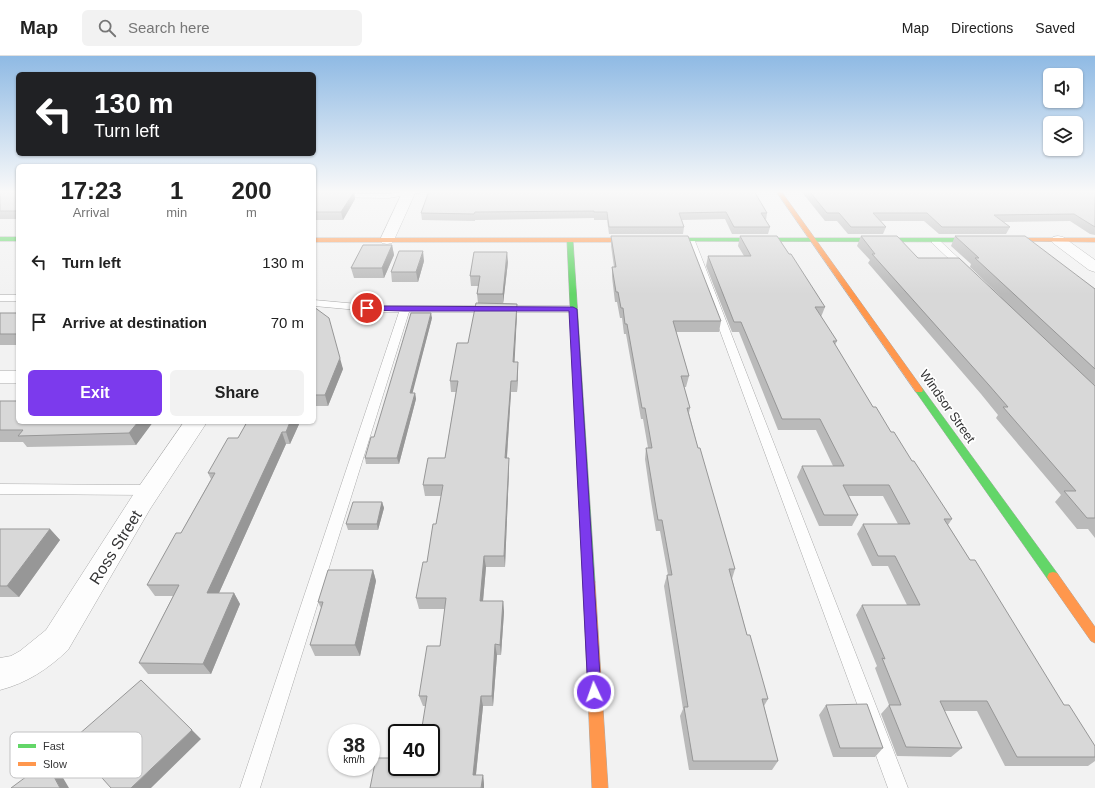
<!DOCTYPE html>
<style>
body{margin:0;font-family:Arial,sans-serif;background:#f2f2f2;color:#222;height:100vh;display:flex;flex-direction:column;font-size:15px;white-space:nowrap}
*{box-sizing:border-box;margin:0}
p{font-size:13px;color:#767676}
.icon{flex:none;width:22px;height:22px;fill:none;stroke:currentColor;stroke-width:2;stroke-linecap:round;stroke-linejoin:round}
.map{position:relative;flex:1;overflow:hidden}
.sheet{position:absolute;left:16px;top:108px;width:300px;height:260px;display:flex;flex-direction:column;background:#fff;border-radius:6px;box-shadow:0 1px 3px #0004}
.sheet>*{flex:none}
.hud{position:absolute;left:16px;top:16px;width:300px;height:84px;border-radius:6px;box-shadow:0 1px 3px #0004;background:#202124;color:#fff;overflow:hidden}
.controls{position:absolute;left:1043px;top:12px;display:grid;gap:8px}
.controls a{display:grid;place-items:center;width:40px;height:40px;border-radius:6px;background:#fff;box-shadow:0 1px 3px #0004;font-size:20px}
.speed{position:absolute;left:328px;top:668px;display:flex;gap:8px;font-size:20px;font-weight:700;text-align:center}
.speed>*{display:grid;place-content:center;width:52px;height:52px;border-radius:50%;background:#fff;box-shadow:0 1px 3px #0004;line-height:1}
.speed small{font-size:10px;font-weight:400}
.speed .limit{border:2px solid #111;border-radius:6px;background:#fff;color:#111}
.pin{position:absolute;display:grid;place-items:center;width:34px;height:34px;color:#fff;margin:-17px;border:2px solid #fff;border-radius:50%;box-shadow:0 1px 4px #0007}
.me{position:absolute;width:44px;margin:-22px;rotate:357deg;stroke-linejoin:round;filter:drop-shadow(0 0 3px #0008)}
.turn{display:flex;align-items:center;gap:14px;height:84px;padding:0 12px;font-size:18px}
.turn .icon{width:52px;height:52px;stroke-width:2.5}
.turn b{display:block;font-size:28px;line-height:34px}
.eta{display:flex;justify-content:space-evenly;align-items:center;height:68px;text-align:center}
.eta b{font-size:24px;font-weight:700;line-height:28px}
.action{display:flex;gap:8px;margin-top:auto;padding:8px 12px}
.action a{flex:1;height:46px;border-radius:6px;background:#7c3aed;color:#fff;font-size:16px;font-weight:700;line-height:46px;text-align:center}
.action a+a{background:#f2f2f2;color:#222}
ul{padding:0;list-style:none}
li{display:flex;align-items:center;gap:12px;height:60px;padding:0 12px}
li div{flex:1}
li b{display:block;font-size:15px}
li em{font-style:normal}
header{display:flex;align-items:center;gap:24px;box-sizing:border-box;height:56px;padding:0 20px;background:#fff;border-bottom:1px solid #e0e0e0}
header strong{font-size:19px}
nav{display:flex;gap:22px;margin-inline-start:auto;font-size:14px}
.search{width:280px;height:36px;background:#f2f2f2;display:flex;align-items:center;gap:10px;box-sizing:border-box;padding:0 14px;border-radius:6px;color:#767676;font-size:15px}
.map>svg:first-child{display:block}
</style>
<header>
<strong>Map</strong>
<div class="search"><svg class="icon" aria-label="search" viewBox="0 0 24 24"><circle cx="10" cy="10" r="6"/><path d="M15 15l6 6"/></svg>Search here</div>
<nav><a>Map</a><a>Directions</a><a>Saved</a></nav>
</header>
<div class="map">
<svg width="1095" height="732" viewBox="0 0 1095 732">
<rect width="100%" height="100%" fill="#f2f2f2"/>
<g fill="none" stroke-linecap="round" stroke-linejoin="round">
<defs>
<path id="lane" d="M407,135H429L389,142L314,141V137L389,138Z
M688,183H691L695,185L908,732H888L687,185Z
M932,183H938L968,211L969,213L968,215H962L932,187Z
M0,239H18V245H0Z
M314,244L380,250H573L578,253L573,256H409L260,732H240L399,256H380L314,250Z
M0,428L149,429L154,430L156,434L154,438L149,439L0,438Z"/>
<path id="street" d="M403,135H416L394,184L392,187L387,188L382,187L380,184Z
M1058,180L1063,181L1095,204V216L1089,214L1053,187L1051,184L1053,181Z
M0,315H18V327H0Z
M184,366H207L150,453L68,594C48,613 27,627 0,634V602L11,600L20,595L46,574L133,439Z"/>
<path id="fast" d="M0,181H18V185H0Z
M631,182H1017L1020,184L1017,186L629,185V183Z
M570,183L573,185L595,526L593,530L589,531L585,530L583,526L567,185Z
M919,331L922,332L1057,517L1059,521L1057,525L1053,526L1049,525L916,336L915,334L916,332Z"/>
<path id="slow" d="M776,135H781L922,332L923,334L922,336H916Z
M314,182H631L634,184L631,186H314Z
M1017,182H1095V186L1015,185V183Z
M1053,516L1057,517L1095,571V587L1091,585L1049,525L1047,521L1049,517Z
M589,521L593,522L595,526L608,732H592L583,526L585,522Z"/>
</defs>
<use href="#lane" stroke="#ababab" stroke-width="1"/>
<use href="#street" stroke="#ababab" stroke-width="1"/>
<use href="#fast" stroke="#ababab" stroke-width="1"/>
<use href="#slow" stroke="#ababab" stroke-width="1"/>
<use href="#lane" fill="#fdfdfd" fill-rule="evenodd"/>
<use href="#street" fill="#fdfdfd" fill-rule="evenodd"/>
<use href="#fast" fill="#63d668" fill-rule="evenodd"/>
<use href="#slow" fill="#ff974d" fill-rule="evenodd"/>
</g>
<path fill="#bababa" d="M0,135H18V163H0Z
M314,135H360L359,136H354L355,143L343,164H314Z
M429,135L767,157L766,164L770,171L768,178H732L725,163L682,164L684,171L683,178H609L607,164H594V162L475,164V165L422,164L421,157Z
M801,135H1095V179L1090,178L1070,165L1004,166L1010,171L1006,178H939L924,165H881L886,171L883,178H848L837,165H825Z
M611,180L721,265L719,276H676L689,320L686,331H684L690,352L689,357L698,392L735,513L732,523L747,579L768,643L764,650L778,705L772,714H689L680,660L683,653L664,530L667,519H668L660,475H656L651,445L645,403L646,392H648L643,363H641L626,278H624L622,262H620L617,246H615L612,221V211H614L611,190Z
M740,180L825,251L821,261L837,285L835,289L873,351L891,376L952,463L948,469L970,504L1064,649L1095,690V705L1088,710H1005L977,655H944L962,692L951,701L897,700L881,658L889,649L875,612L877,610L856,559L862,549H907L888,510H872L857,478L863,468H898L883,440H849L858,459L852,470H819L797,421L802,410H833L816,374H778L739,276H732L706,210L708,200H744L738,190Z
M861,180L918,202L1001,241L970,211L971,208L951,190L955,180L1095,233V482L1088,473H1077L1055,446L1061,439L996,362L998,359L981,338L868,207L870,204L857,190Z
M392,189L394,199L384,222H354L351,212Z
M424,205L418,226H392L391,216Z
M508,206L503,247L517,248V258L514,306H518V317L517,336H511L507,402L509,414L505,511H486L483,545H503L504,556L501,599H497L493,650H483L476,719H483L484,728L431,711L425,650H423L419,640L440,590L445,553H419L416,542L427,506L436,468L441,440H425L423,429L445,402L456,336H451L450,325L468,287L478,247L477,238L479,230H471L470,220Z
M314,251L343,313L328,350H314Z
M0,257H18V289H0Z
M432,262L412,337H415L416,343L399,408H366L365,402L374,381Z
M0,345L153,366L136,389L27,391L23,386H0Z
M247,366H300L290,388H286L219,537H234L240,548L211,618H148L139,607L173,540H155L147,529L181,477L211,423L208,417L238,382Z
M382,446L384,452L378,474H348L346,468Z
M0,473H50L60,484L19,541H0Z
M373,514L376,525L360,600H315L310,589L321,552L318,546Z
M826,649L883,692L875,701H833L819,659Z"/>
<path fill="#979797" d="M354,136L355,143L343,164L341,156Z
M392,189L394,199L384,222L382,212Z
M423,195L424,205L418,226L416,216Z
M507,196L508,206L503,248V238Z
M517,248V258L514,317L513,306Z
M431,257L432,262L411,343L410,337Z
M340,302L343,313L328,350L325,339Z
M518,306V317L517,336V325Z
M511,325V336L506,414L505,402Z
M415,337L416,343L399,408L397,402Z
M138,366H153L136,389L129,377Z
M290,366H300L290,388L286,376Z
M282,376L286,388L214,548L207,537Z
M509,402V414L505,511L504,500Z
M382,446L384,452L378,474L377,468Z
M50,473L60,484L19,541L7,530Z
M484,500L486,511L482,556L480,545Z
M373,514L376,525L360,600L355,589Z
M234,537L240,548L211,618L203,608Z
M503,545L504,556L501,599L500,589Z
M495,588L497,599L493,650L492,640Z
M481,640L483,650L475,727L473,719Z
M192,674L201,683L151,732H131Z
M46,706L59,715L69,732H60Z
M483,719L484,728V732H481Z"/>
<path fill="#d8d8d8" stroke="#979797" d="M0,135H18V155H0Z
M314,135H346L354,136L341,156H314Z
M429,135H754L767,157H761L770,171H734L726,156L679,157L684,171H609L607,156H594V155L475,156L474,158L421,157Z
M809,135H1095V171L1074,158L994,159L1010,171H942L927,157H873L886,171H851L839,157H827Z
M611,180H688L721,265H673L689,320H681L690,352H687L698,392H700L735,513H729L747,579H750L768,643H762L778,705H693L684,651H688L667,519H672L662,464H658L646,392H652L645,352H642L627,268H625L623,252H621L618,236H616L612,211H616Z
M740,180H777L789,198H791L825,251H815L837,285H833L873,351H876L891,376H894L912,405H914L952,463H944L970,504H975L1064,649H1069L1095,690V701H1017L987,645H940L962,692L906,691L889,649H901L882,602L885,603L862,549H920L895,500H878L863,468H910L889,429H843L858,459H824L802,410H844L820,363H782L741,266H734L708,200H751Z
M861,180H897L918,202H959L1095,330V462H1087L1064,435H1076L1003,351H1008L988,328L872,198H875Z
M955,180H1025L1095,233V313L975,202H979Z
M363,189H392L382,212H351Z
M399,195H423L416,216H391Z
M474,196H507L503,238H477L480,220H470Z
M476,247L517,248L513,306H518L517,325H511L505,402H509L504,500H484L480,545H503L500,589L495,588L492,640H481L473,719H483L481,732H370L376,702H397V711H431V677H421L427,640H419L427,590H440L446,542H416L423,506H427L433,468H436L443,429H423L428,402H445L458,325H450L457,287H468Z
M314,251L329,262L340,302L325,339H314Z
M0,257H18V278H0Z
M411,257H431L410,337H415L397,402H365L371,381H374Z
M0,345H18V366H138L129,377L18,380L23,374H0Z
M247,366H290L286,376H282L207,537H234L203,608L139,607L179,529H147L176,477H181L215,417H208L228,382H238Z
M353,446H382L377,468H346Z
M0,473H50L7,530H0Z
M328,514H373L355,589H310L323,546H318Z
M141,624L192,674L131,732H111L70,686Z
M867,648L883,692H840L826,649Z
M46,706L60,732H11Z"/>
<linearGradient id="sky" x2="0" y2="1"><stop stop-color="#8fbae4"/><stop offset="0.57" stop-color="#f9f9f9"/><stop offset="1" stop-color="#f9f9f9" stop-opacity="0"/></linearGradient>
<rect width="1095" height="238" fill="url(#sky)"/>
<path fill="#7c3aed" stroke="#51269a" d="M364,250L573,251L577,253L601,636L599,641L594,643L590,641L588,636L569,255H405L367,254L364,253Z"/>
<g text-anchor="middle" stroke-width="3.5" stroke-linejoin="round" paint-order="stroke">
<g font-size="13" fill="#353536" stroke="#fff">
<text transform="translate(948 350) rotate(55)" y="5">Windsor Street</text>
</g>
<g font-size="16" fill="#353536" stroke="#fff">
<text transform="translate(115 491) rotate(-58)" y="6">Ross Street</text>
</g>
</g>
<rect x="10" y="676" width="132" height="46" rx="6" fill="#fff" stroke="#c2c2c3" stroke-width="1"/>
<rect x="18" y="688" width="18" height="4" fill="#63d668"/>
<rect x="18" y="706" width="18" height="4" fill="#ff974d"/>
<g font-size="11" fill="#353536">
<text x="43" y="694">Fast</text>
<text x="43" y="712">Slow</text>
</g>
</svg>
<div class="controls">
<a><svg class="icon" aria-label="sound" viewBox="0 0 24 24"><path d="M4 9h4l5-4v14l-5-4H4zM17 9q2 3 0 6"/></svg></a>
<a><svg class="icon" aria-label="layers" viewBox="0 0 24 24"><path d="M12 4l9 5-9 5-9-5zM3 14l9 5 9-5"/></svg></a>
</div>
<div class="speed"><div>38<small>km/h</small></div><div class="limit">40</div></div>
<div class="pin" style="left:367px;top:252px;background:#d93025"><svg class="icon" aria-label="arrive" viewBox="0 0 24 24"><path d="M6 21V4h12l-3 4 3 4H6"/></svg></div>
<svg class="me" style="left:594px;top:636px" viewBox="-20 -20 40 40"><circle r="17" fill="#7c3aed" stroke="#fff" stroke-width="3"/><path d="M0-11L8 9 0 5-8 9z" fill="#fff"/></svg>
<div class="hud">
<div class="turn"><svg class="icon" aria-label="left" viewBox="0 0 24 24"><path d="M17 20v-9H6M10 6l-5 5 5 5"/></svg><div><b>130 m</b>Turn left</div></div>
</div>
<section class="sheet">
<div class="eta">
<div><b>17:23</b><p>Arrival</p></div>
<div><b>1</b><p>min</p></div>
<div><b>200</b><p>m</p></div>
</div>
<ul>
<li><svg class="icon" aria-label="left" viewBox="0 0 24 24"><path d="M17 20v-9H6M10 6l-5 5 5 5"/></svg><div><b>Turn left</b></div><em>130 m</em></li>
<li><svg class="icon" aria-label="arrive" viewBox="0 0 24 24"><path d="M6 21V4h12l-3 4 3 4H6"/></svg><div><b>Arrive at destination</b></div><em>70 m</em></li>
</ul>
<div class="action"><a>Exit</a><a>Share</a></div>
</section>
</div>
